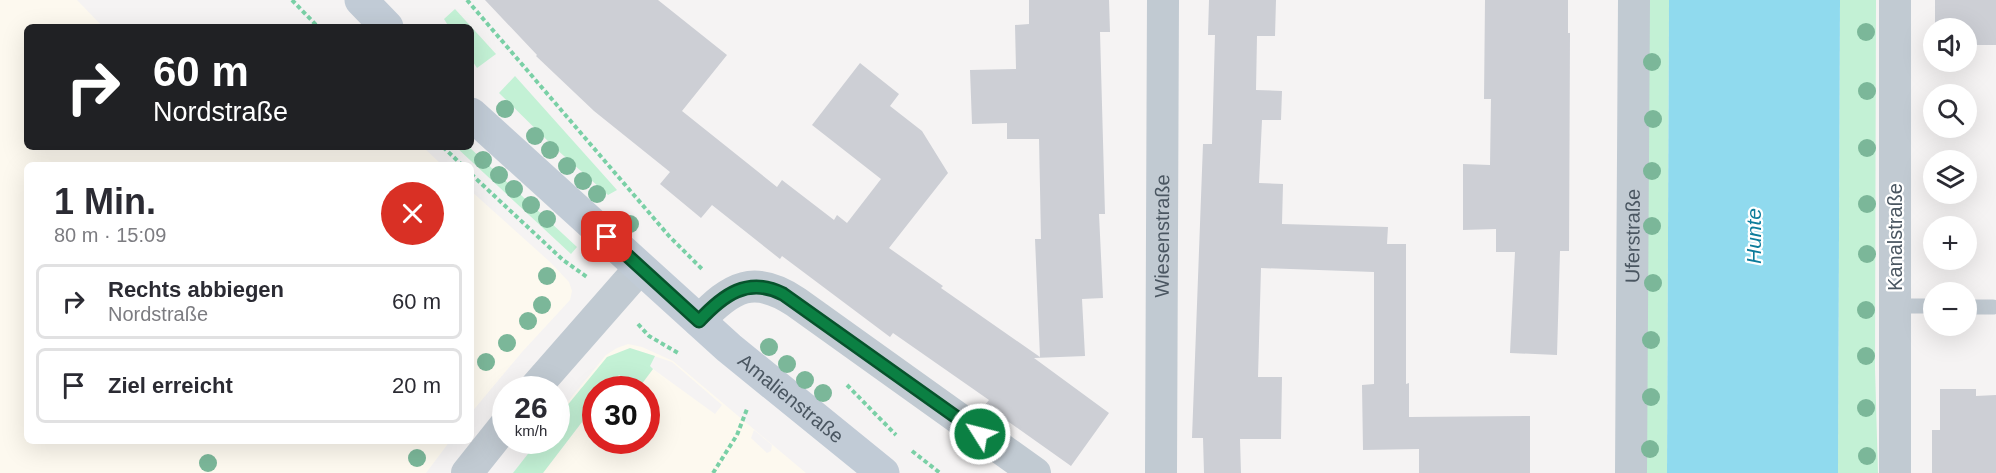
<!DOCTYPE html>
<html lang="de">
<meta charset="utf-8">
<style>
body{margin:0;font-family:Helvetica,sans-serif;background:#f7f7f7;color:#2b2b33;height:100vh;display:flex;flex-direction:column;font-size:22px;white-space:nowrap}
*{box-sizing:border-box;margin:0}
p{font-size:20px;color:#7c7c81}
.icon{flex:none;width:33px;height:33px;fill:none;stroke:currentColor;stroke-width:2;stroke-linecap:round;stroke-linejoin:round}
.map{position:relative;flex:1;overflow:hidden}
.panel{position:absolute;left:24px;top:162px;width:450px;height:282px;display:flex;flex-direction:column;background:#fff;border-radius:9px;box-shadow:0 6px 24px #0002}
.panel>*{flex:none}
.banner{position:absolute;left:24px;top:24px;width:450px;height:126px;border-radius:9px;box-shadow:0 6px 24px #0002;background:#202124;color:#fff;overflow:hidden}
.controls{position:absolute;left:1923px;top:18px;display:grid;gap:12px}
.controls a{display:grid;place-items:center;width:54px;height:54px;border-radius:50%;background:#fff;box-shadow:0 6px 24px #0002;font-size:30px}
.speed{position:absolute;left:492px;top:376px;display:flex;gap:12px;font-size:30px;font-weight:700;text-align:center}
.speed>*{display:grid;place-content:center;width:78px;height:78px;border-radius:50%;background:#fff;box-shadow:0 6px 24px #0002;line-height:1}
.speed small{font-size:15px;font-weight:400}
.speed .limit{border:9px solid #d22;background:#fff;color:#111}
.pin{position:absolute;display:grid;place-items:center;width:51px;height:51px;color:#fff;margin:-26px;border-radius:12px;box-shadow:0 3px 9px #0006}
.me{position:absolute;width:66px;margin:-33px;rotate:306deg;stroke-linejoin:round;filter:drop-shadow(0 0 4px #0008)}
.turn{display:flex;align-items:center;gap:21px;height:126px;padding:0 30px;font-size:27px}
.turn .icon{width:78px;height:78px;stroke-width:2.5}
.turn b{display:block;font-size:42px;line-height:51px}
.round{display:grid;place-items:center;flex:none;width:63px;height:63px;border-radius:32px;background:#f7f7f7}
.headline{display:flex;align-items:center;justify-content:space-between;height:102px;padding:0 30px}
h1{font-size:36px;font-weight:700;line-height:45px}
ul{padding:0;list-style:none}
li{display:flex;align-items:center;gap:18px;height:75px;margin:0 12px 9px;padding:0 18px;border:3px solid #e1e1e2;border-radius:9px}
li div{flex:1}
li b{display:block;font-size:22px}
li em{font-style:normal}
.map>svg:first-child{display:block}
</style>
<div class="map">
<svg width="1996" height="473" viewBox="0 0 1996 473">
<rect width="100%" height="100%" fill="#f5f3f3"/>
<path fill="#fdf9ef" fill-rule="evenodd" d="M0,0H77L103,27H27V147H423L442,165H27V441H450L426,473H0Z
M471,191L550,262L569,282L572,291L570,300L522,352L471,413Z
M628,344L642,347L673,361L806,473H543L595,405L596,441H646V390H607L619,375L638,389L653,369L715,414L722,405L672,362L639,351L581,388L557,418V415L606,355L617,348ZM754,430L772,445L771,451L767,453L751,438Z"/>
<path fill="#c3f1d5" d="M1642,0H1669L1667,473H1638Z
M1840,0H1876L1875,369L1878,473H1838Z
M455,9L496,54L477,68L471,59V27H449L444,19Z
M515,76L617,190L608,195L555,148L499,93Z
M456,147H469L577,247L571,254Z
M630,348L655,356L650,366L653,369L638,389L619,375L607,390H596L595,405L543,473H513L538,441H556L557,418L607,357Z"/>
<path fill="#90daee" d="M1669,0H1840L1838,473H1667Z"/>
<path fill="#cdcfd5" d="M485,0H658L727,55L682,111L777,187L782,180L834,220L837,215L847,223L881,179L812,125L860,63L899,94L890,106L922,131L948,173L889,248L943,286L941,288L1040,357L1035,239H1041L1039,139H1007V123L972,124L970,70L1016,69L1015,25L1029,24V0H1109L1110,32H1100L1105,214H1099L1103,298L1082,299L1085,356L1034,358L1109,413L1071,466L985,405L989,400L893,333L890,337L782,256L780,259L712,205L701,218L660,184L670,172L594,111L536,56L537,55Z
M1209,0H1276L1275,36H1257L1256,90L1282,91L1281,120H1262L1259,183L1283,184L1282,224L1388,227L1387,244H1406V384L1409,383V417L1530,416V473H1419V449L1363,450L1362,385L1374,384V272L1261,268L1258,377H1282L1281,439H1240L1241,473H1204L1203,438H1192L1203,144H1212L1215,35H1208Z
M1485,0H1568V33H1570L1569,251H1560L1557,355L1510,353L1515,252H1496V229L1463,230V164L1490,165L1491,99H1484Z
M1935,0H1996V45H1966V28H1935Z
M1940,389H1976V396L1996,395V473H1932V430H1940Z"/>
<g fill="none" stroke-linecap="round" stroke-linejoin="round">
<path stroke="#7ad0a6" stroke-width="4" stroke-dasharray="4.5 3" stroke-linecap="butt" d="M292,0L318,27
M467,0L669,236L703,270
M443,147L462,165
M471,174L563,260L587,277
M638,324L649,336L680,354
M847,385L896,435
M912,451L940,473
M713,473L737,435L747,409"/>
<path stroke="#c1cad2" stroke-width="15" d="M1896,306H1934
M1966,307H1993"/>
<g stroke="#c1cad2" stroke-width="32">
<path d="M1895,0V473"/>
<path d="M699,321C732,286 754,274 796,302L1035,473"/>
<path d="M533,390L640,268"/>
<path d="M467,473L506,424"/>
<path id="s1" d="M1161,473L1163,0"/>
<path id="s2" d="M1631,473L1634,0"/>
</g>
<g stroke="#c1cbd6" stroke-width="33">
<path d="M361,0L387,27"/>
<path id="s3" d="M471,114L729,348L883,473"/>
</g>
</g>
<g fill="#7bb799">
<circle cx="1866" cy="32" r="9"/>
<circle cx="1652" cy="62" r="9"/>
<circle cx="1867" cy="91" r="9"/>
<circle cx="505" cy="109" r="9"/>
<circle cx="1653" cy="119" r="9"/>
<circle cx="535" cy="136" r="9"/>
<circle cx="1867" cy="148" r="9"/>
<circle cx="550" cy="150" r="9"/>
<circle cx="483" cy="160" r="9"/>
<circle cx="567" cy="166" r="9"/>
<circle cx="1652" cy="171" r="9"/>
<circle cx="499" cy="175" r="9"/>
<circle cx="583" cy="181" r="9"/>
<circle cx="514" cy="189" r="9"/>
<circle cx="597" cy="194" r="9"/>
<circle cx="1867" cy="204" r="9"/>
<circle cx="531" cy="205" r="9"/>
<circle cx="547" cy="219" r="9"/>
<circle cx="630" cy="224" r="9"/>
<circle cx="1652" cy="226" r="9"/>
<circle cx="1867" cy="254" r="9"/>
<circle cx="547" cy="276" r="9"/>
<circle cx="1653" cy="283" r="9"/>
<circle cx="542" cy="305" r="9"/>
<circle cx="1866" cy="310" r="9"/>
<circle cx="528" cy="321" r="9"/>
<circle cx="1651" cy="340" r="9"/>
<circle cx="507" cy="343" r="9"/>
<circle cx="769" cy="347" r="9"/>
<circle cx="1866" cy="356" r="9"/>
<circle cx="486" cy="362" r="9"/>
<circle cx="787" cy="364" r="9"/>
<circle cx="805" cy="380" r="9"/>
<circle cx="823" cy="393" r="9"/>
<circle cx="1651" cy="397" r="9"/>
<circle cx="1866" cy="408" r="9"/>
<circle cx="1650" cy="449" r="9"/>
<circle cx="1867" cy="456" r="9"/>
<circle cx="417" cy="458" r="9"/>
<circle cx="208" cy="463" r="9"/>
</g>
<g fill="none" stroke-linecap="round" stroke-linejoin="round">
<defs>
<path id="route" d="M607,237L699,321C723,295 748,276 783,294L980,434"/>
</defs>
<use href="#route" stroke="#07532c" stroke-width="15"/>
<use href="#route" stroke="#0b8043" stroke-width="10"/>
</g>
<g text-anchor="middle" stroke-width="4.5" stroke-linejoin="round" paint-order="stroke">
<g font-size="20" fill="#4a5661" stroke="#fff">
<text dy="7" stroke="none"><textPath href="#s1" startOffset="237">Wiesenstraße</textPath></text>
<text dy="7" stroke="none"><textPath href="#s2" startOffset="237">Uferstraße</textPath></text>
<text transform="translate(1895 237) rotate(-90)" y="7">Kanalstraße</text>
<text dy="7" stroke="none"><textPath href="#s3" startOffset="428">Amalienstraße</textPath></text>
</g>
<g font-size="21" font-style="italic" fill="#0c7c9b" stroke="#fff">
<text transform="translate(1754 236) rotate(-90)" y="7">Hunte</text>
</g>
</g>
</svg>
<div class="controls">
<a><svg class="icon" aria-label="sound" viewBox="0 0 24 24"><path d="M4 9h4l5-4v14l-5-4H4zM17 9q2 3 0 6"/></svg></a>
<a><svg class="icon" aria-label="search" viewBox="0 0 24 24"><circle cx="10" cy="10" r="6"/><path d="M15 15l6 6"/></svg></a>
<a><svg class="icon" aria-label="layers" viewBox="0 0 24 24"><path d="M12 4l9 5-9 5-9-5zM3 14l9 5 9-5"/></svg></a>
<a>+</a>
<a>−</a>
</div>
<div class="speed"><div>26<small>km/h</small></div><div class="limit">30</div></div>
<div class="pin" style="left:607px;top:237px;background:#d93025"><svg class="icon" aria-label="arrive" viewBox="0 0 24 24"><path d="M6 21V4h12l-3 4 3 4H6"/></svg></div>
<svg class="me" style="left:980px;top:434px" viewBox="-20 -20 40 40"><circle r="17" fill="#0b8043" stroke="#fff" stroke-width="3"/><path d="M0-11L8 9 0 5-8 9z" fill="#fff"/></svg>
<div class="banner">
<div class="turn"><svg class="icon" aria-label="right" viewBox="0 0 24 24"><path d="M7 20v-9h11M14 6l5 5-5 5"/></svg><div><b>60 m</b>Nordstraße</div></div>
</div>
<section class="panel">
<div class="headline"><div><h1>1 Min.</h1><p>80 m · 15:09</p></div><a class="round" style="background:#d93025;color:#fff"><svg class="icon" aria-label="close" viewBox="0 0 24 24"><path d="M6 6l12 12M18 6L6 18"/></svg></a></div>
<ul>
<li><svg class="icon" aria-label="right" viewBox="0 0 24 24"><path d="M7 20v-9h11M14 6l5 5-5 5"/></svg><div><b>Rechts abbiegen</b><p>Nordstraße</p></div><em>60 m</em></li>
<li><svg class="icon" aria-label="arrive" viewBox="0 0 24 24"><path d="M6 21V4h12l-3 4 3 4H6"/></svg><div><b>Ziel erreicht</b></div><em>20 m</em></li>
</ul>
</section>
</div>
